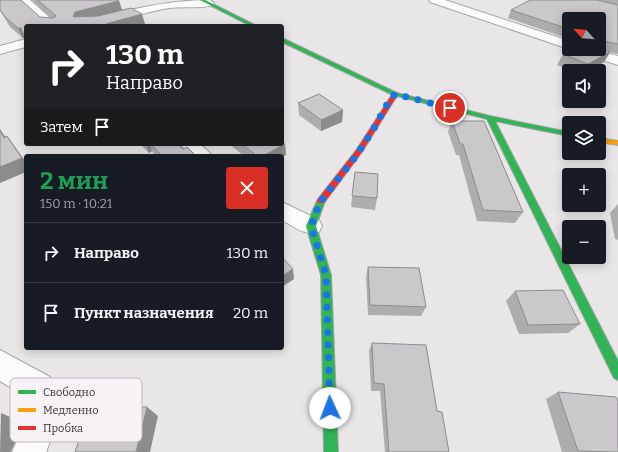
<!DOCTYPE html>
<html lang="ru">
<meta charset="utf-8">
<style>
body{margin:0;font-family:Bitter,serif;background:#20242c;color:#f1f3f6;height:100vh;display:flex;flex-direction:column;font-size:15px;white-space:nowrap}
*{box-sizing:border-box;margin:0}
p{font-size:13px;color:#9ea1a6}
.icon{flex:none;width:22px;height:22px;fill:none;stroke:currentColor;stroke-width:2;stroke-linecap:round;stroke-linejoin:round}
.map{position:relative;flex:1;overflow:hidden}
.sheet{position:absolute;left:24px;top:154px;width:260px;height:196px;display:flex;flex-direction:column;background:#171b24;border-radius:4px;box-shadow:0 2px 10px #0003}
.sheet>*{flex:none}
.guide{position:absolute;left:24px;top:24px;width:260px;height:122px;border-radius:4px;box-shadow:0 2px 10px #0003;background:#202124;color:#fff;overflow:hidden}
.needle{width:26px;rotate:296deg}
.controls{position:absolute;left:562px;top:12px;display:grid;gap:8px}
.controls a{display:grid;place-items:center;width:44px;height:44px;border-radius:4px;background:#171b24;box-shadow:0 2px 10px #0003;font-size:20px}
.pin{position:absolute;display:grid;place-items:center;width:34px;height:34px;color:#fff;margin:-17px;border:2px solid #fff;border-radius:50%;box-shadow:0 1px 4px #0007}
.me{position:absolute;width:44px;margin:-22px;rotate:358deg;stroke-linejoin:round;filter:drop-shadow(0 0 3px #0008)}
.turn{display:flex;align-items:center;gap:14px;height:84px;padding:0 16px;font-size:18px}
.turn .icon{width:52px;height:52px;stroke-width:2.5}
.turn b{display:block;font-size:28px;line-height:34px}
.then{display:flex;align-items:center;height:38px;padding:0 16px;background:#0003;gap:8px;font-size:15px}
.round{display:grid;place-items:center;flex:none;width:42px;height:42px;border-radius:4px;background:#20242c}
.headline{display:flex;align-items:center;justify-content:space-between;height:68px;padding:0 16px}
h1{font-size:24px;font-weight:700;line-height:30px;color:#1e9e55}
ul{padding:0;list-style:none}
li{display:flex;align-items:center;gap:12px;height:60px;padding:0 16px;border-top:1px solid #363941}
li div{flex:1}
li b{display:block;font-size:15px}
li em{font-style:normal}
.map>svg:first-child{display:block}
</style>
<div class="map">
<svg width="618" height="452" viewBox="0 0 618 452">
<rect width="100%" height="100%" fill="#e9e6e8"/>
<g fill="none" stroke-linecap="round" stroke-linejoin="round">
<defs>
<path id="street" d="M18,0H30L59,26H46Z
M210,0L214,3L213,5C199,9 184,6 169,8C138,13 110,26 78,26L80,23C123,11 165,0 210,0Z
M429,0H445L569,41V49L430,2Z
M26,39V47L0,54V46Z
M575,49H595L618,56V65L577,52Z
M180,144H200L213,156H192Z
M282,202L319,220L322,226L319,232C305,236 294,227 282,220Z
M0,350L50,377L54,388L55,428L46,452H12L23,427L24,396L0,381Z"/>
<path id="fast" d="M200,0H205L257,26H251Z
M282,38L397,93L490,116L569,132V136L495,121L618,361V380L614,378L487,119L393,95L282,42Z
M321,198L325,201L316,226L331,275L338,452H324L321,275L306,226L317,201Z"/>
<path id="slow" d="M599,138L618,141V145L599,142Z"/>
<path id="jam" d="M393,93L398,94L362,152L324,203H318L317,201L318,199L357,149Z"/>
</defs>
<use href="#street" stroke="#a7a5a6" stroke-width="2"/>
<use href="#fast" stroke="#a7a5a6" stroke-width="2"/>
<use href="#slow" stroke="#a7a5a6" stroke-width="2"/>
<use href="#jam" stroke="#a7a5a6" stroke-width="2"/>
<use href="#street" fill="#fcfbfc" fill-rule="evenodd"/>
<use href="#fast" fill="#30b455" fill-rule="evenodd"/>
<use href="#slow" fill="#ff9f0a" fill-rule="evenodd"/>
<use href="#jam" fill="#e5322d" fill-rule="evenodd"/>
</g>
<path fill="#aeacae" d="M0,0L40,17L51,18L32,0H118L119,1L122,10L145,24L26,26V39L25,38H23L10,27L0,10Z
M598,0H618V54L610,52L604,62L588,71H573L557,65L563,54L599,49V19H569V39L508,18L511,10L615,5Z
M298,103L343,110L342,122L321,131L299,115Z
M452,121L523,212L515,223L477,221L459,155H456L448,132Z
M140,144H177L183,149L196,156H156L152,151L149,153Z
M229,144H285L286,155L282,157V156H244Z
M355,172L377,198L375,210L351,207Z
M618,204V240L615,239L610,213Z
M368,267L426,307L421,316L368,315L366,277Z
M515,291L580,324L568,333L519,334L506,301Z
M372,343L437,411L449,452H385L380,391H371L369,351Z
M558,392L618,452H562L546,399Z"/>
<path fill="#8d8c8d" d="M119,1L122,10L80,22L73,17L75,12Z
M142,14L145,24L138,26H107L106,24Z
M18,28H21L22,32L25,38H23Z
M610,52L604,62L588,71H584L588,64Z
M343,110L342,122L321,131V120Z
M0,129L13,149L4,138L0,131Z
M7,136L26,162V172L0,183V167Z
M146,144H149L152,151L149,153Z
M285,144L286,155L282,157V156H263Z
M293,269L294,279L282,287V276Z
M147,407L158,416L150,452H136Z
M1,413L22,422V427L11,451L13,452H0Z"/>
<path fill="#cac8ca" stroke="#8d8c8d" d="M0,0H21L40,17L54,18L56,16L38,0H118L119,1L75,12L73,17L98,16L131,8L142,14L106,24L110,26H26V35L22,32L21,28H18L5,17L0,10Z
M530,0H597L618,5V44L599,40V19H569V29L511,10Z
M599,48L610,52L588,64L563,54L573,49H599Z
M319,94L343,110L321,120L298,103Z
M452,121H484L523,212L483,210L463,144H460Z
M0,131L4,138L7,136L22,158L0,167Z
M282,141L285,144L263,156H257L242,144H282Z
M151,144H177L183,149L187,147L196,156H162Z
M355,172L378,174L377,198L352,196Z
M282,257L293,269L282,276Z
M368,267L419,268L426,307L370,305Z
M563,290L580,324L528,325L515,291Z
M372,343L426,345L437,411L442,412L449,452H389L384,384L374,383Z
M558,392L616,397L618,401V452L578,451Z
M147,407L136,452H75L90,408Z"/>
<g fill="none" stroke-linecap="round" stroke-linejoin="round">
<path stroke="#1a73e8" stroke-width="7" stroke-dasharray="0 12.6" d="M330,408L326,275L311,226L320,202L353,160L372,132L386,106L395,94L450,108"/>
</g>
<rect x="10" y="378" width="132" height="64" rx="6" fill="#f7f2f6" stroke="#bdb9bc" stroke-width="1"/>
<rect x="18" y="390" width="18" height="4" fill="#30b455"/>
<rect x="18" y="408" width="18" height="4" fill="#ff9f0a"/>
<rect x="18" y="426" width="18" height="4" fill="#e5322d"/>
<g font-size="11" fill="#373536">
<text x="43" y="396">Свободно</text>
<text x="43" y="414">Медленно</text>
<text x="43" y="432">Пробка</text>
</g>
</svg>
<div class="controls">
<a><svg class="needle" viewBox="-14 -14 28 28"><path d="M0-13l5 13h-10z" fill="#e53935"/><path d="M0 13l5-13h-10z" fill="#9ea1a6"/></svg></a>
<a><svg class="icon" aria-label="sound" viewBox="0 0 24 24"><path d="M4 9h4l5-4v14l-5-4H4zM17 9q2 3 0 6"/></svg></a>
<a><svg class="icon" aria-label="layers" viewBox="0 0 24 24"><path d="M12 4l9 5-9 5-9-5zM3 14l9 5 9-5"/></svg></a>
<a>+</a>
<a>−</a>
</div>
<div class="pin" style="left:450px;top:108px;background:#d93025"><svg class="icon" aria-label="arrive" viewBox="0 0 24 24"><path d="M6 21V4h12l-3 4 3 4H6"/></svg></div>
<svg class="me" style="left:330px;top:408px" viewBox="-20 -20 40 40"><circle r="19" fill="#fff"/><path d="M0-13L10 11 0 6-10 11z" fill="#1a73e8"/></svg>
<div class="guide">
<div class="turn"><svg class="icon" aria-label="right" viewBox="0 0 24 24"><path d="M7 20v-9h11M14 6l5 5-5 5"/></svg><div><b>130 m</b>Направо</div></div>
<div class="then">Затем<svg class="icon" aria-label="arrive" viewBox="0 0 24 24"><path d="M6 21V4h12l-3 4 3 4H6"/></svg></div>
</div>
<section class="sheet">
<div class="headline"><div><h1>2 мин</h1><p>150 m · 10:21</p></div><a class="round" style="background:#d93025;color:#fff"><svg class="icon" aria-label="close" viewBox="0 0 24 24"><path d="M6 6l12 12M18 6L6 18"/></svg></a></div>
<ul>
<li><svg class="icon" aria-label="right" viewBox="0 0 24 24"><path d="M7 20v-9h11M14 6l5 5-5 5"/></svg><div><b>Направо</b></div><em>130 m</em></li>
<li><svg class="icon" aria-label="arrive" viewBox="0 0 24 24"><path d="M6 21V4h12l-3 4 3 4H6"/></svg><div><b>Пункт назначения</b></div><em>20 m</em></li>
</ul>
</section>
</div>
